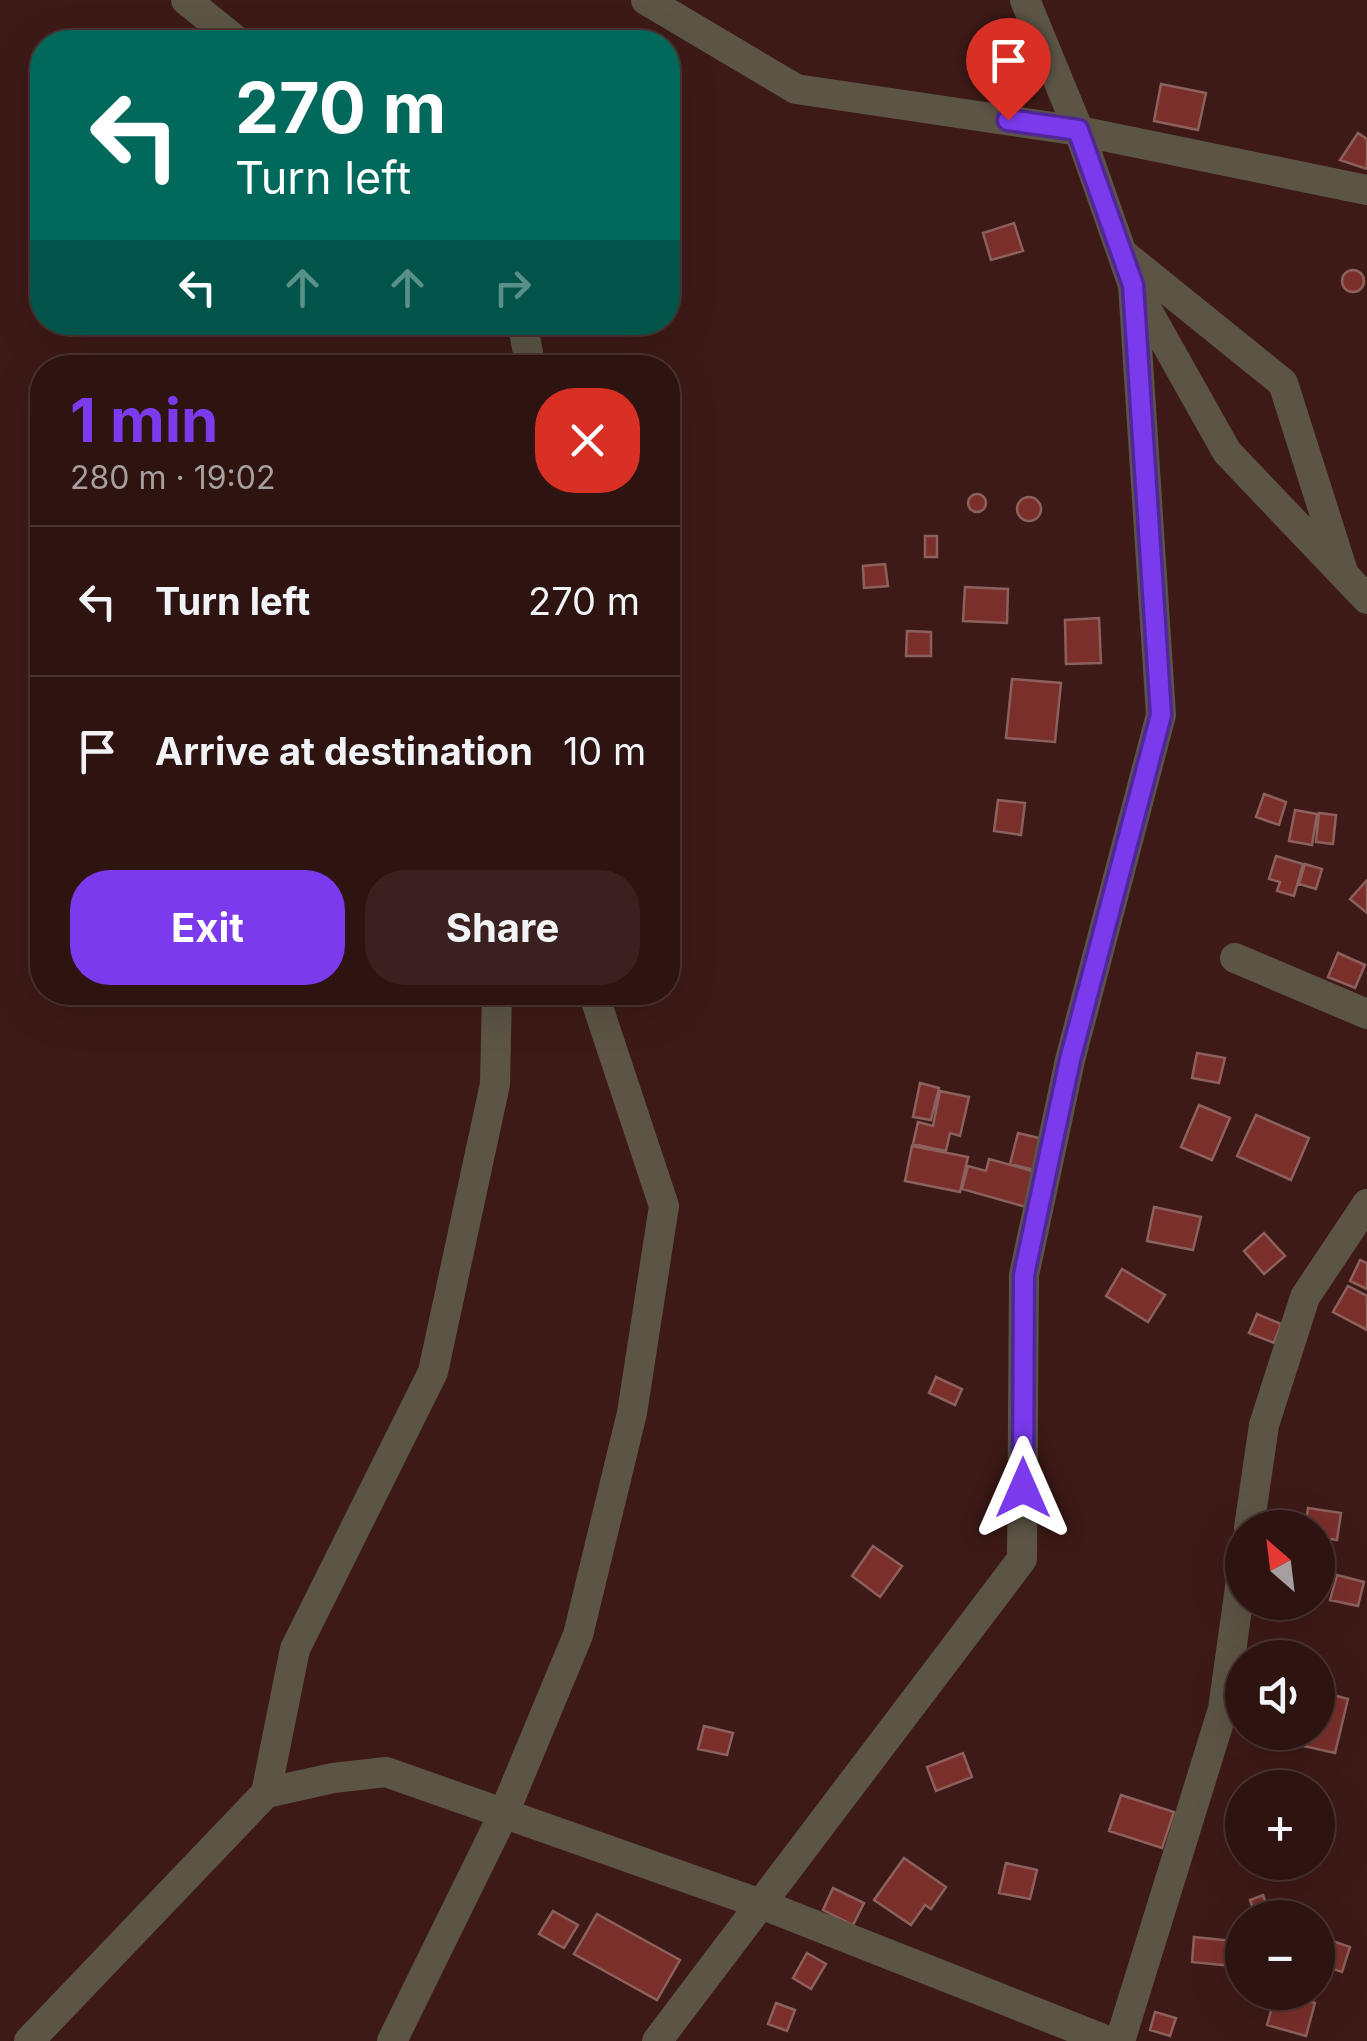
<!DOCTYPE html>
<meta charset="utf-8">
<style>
body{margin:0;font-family:Inter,sans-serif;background:#3a211f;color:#f1f3f6;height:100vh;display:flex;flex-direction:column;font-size:38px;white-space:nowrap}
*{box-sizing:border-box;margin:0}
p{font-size:32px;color:#a79e9f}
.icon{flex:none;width:55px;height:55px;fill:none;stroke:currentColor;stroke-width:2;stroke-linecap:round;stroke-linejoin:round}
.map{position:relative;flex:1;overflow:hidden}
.side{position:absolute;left:30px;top:355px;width:650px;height:650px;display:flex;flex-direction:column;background:#2e1411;border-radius:40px;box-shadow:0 10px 40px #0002,0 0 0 2px #493331}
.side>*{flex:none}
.guide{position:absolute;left:30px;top:30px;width:650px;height:305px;border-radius:40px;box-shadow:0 10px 40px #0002,0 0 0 2px #493331;background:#00695c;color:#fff;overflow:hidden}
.needle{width:65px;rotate:332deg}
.buttons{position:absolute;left:1225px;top:1510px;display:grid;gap:20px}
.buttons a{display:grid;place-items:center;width:110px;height:110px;border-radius:50%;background:#2e1411;box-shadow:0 10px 40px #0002,0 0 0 2px #493331;font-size:50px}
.pin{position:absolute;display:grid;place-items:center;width:85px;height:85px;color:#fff;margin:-102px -42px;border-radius:50% 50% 50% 0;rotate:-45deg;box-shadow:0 0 10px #0007}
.pin .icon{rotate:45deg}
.me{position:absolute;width:110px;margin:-55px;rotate:0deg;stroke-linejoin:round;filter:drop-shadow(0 0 8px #0008)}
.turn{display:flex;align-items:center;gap:35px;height:210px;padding:0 40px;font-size:45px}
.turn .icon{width:130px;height:130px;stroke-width:2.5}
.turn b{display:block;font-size:70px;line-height:85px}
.lanes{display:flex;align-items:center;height:95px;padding:0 40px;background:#0003;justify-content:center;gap:50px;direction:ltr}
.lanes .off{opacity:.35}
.round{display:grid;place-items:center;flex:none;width:105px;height:105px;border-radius:40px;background:#3a211f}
.headline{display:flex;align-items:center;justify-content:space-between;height:170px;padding:0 40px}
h1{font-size:60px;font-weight:700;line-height:75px;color:#7c3aed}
.cta{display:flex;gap:20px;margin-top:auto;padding:20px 40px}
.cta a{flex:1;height:115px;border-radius:40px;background:#7c3aed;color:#fff;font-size:40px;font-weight:700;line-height:115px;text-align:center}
.cta a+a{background:#3a211f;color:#f1f3f6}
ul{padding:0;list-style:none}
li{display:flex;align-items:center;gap:30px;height:150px;padding:0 40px;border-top:2px solid #493331}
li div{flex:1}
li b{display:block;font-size:38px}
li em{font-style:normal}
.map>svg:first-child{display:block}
</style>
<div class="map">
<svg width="1367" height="2041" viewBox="0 0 1367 2041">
<rect width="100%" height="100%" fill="#3d1a17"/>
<path fill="#7a2f2b" stroke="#8c615d" stroke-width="2.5" d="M1161,84L1206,93L1198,130L1154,121Z
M1358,133L1367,139V169L1340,160Z
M1014,223L1023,251L991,260L983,233Z
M1342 281a11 11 0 1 1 22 0a11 11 0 1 1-22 0Z
M968 503a9 9 0 1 1 18 0a9 9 0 1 1-18 0Z
M1017 509a12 12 0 1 1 24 0a12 12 0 1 1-24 0Z
M925,536H937V557H925Z
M885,564L888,586L864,588L863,566Z
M965,587L1008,589L1007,623L963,621Z
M1099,618L1101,663L1066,664L1065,620Z
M907,631L931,632V656H906Z
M1012,679L1061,683L1055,742L1006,738Z
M1264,794L1286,802L1279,825L1256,817Z
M998,800L1025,803L1021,835L994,831Z
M1295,810L1317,814L1312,845L1289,841Z
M1319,813L1336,815L1333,844L1316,842Z
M1276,856L1303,864L1294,896L1277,891L1280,882L1269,879Z
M1305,864L1322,869L1316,889L1299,884Z
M1367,880V913L1350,899Z
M1338,953L1365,965L1355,988L1328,977Z
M1197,1053L1225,1058L1219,1083L1192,1078Z
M920,1083L939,1088L931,1120L913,1117Z
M940,1091L969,1097L960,1136L950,1133L946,1151L913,1144L918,1122L933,1126Z
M1199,1105L1230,1118L1212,1160L1181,1147Z
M1256,1115L1309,1138L1291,1180L1237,1156Z
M1018,1133L1043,1139L1035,1170L1010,1164Z
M912,1146L968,1157L960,1192L905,1181Z
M989,1159L1036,1172L1026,1207L962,1189L968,1166L986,1171Z
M1154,1207L1201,1217L1193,1250L1147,1241Z
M1264,1233L1285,1256L1264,1274L1244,1251Z
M1360,1260L1367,1263V1289L1350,1281Z
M1122,1269L1165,1295L1148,1322L1106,1296Z
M1348,1286L1367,1296V1330L1333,1312Z
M1257,1314L1281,1324L1274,1343L1249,1333Z
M936,1377L962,1389L955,1405L929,1393Z
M1308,1508L1341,1513L1337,1540L1318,1537V1528H1305Z
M873,1546L902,1566L880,1597L852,1576Z
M1337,1575L1364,1582L1358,1606L1330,1600Z
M1318,1691L1348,1699L1335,1753L1286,1742L1288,1732H1318Z
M704,1726L733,1733L727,1755L698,1749Z
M963,1753L972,1777L936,1791L927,1767Z
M1121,1795L1174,1812L1162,1848L1109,1831Z
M904,1858L946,1887L931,1909L925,1905L911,1925L874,1900Z
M1006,1863L1037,1870L1030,1899L999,1893Z
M833,1888L864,1903L853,1925L823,1910Z
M1263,1895L1271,1917L1256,1918L1250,1900Z
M553,1911L578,1925L564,1948L539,1934Z
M597,1914L680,1960L657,2000L574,1954Z
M1194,1937L1242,1942V1967L1192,1962Z
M1324,1938L1350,1947L1342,1972L1318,1964Z
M807,1953L826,1964L811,1989L793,1978Z
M1276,1993L1315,2003L1306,2036L1267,2025Z
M776,2003L795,2010L787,2031L768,2024Z
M1155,2012L1176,2018L1170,2036L1150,2030Z"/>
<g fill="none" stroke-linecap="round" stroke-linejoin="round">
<path stroke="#5c5546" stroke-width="30" d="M186,0L238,42
M646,0L796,89L1079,131L1367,190
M1122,253L1283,383L1344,575
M1137,292L1227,452L1367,599
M522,322L531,368
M1235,958L1367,1014
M1249,1528L1264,1425L1305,1297L1367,1204
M266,1793L295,1649L433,1372L495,1084L497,992
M29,2041L266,1793L333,1778L386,1772L761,1904L1108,2041
M392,2041L504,1813L578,1635L632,1413L664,1206L593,992
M657,2041L1022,1559L1024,1275L1070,1060L1161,715L1133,285L1079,131L1025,0
M1120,2041L1223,1709L1242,1573"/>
</g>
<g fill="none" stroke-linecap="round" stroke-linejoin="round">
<defs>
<path id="route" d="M1008,120L1078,130L1133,285L1161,715L1070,1060L1024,1275L1023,1488"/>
</defs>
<use href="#route" stroke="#51269a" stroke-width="25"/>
<use href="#route" stroke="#7c3aed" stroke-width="18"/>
</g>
</svg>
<div class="buttons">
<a><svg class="needle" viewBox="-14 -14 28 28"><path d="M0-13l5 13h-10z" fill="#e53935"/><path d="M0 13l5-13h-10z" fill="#a79e9f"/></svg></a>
<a><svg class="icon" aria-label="sound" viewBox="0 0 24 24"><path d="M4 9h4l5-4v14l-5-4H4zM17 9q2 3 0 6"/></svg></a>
<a>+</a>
<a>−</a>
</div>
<div class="pin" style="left:1008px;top:120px;background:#d93025"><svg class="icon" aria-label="arrive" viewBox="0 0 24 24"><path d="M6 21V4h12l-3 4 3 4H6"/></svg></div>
<svg class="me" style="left:1023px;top:1488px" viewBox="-20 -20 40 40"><path d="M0-17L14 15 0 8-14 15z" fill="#7c3aed" stroke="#fff" stroke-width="4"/></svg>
<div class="guide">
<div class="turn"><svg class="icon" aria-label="left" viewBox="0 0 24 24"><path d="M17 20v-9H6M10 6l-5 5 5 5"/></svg><div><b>270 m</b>Turn left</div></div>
<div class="lanes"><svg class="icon" aria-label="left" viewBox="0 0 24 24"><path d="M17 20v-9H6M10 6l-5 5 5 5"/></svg><svg class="icon off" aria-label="ahead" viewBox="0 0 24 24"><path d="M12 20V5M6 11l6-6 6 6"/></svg><svg class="icon off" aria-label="ahead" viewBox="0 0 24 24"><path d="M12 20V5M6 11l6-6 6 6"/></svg><svg class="icon off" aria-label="right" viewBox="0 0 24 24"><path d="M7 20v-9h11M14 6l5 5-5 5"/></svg></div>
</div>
<section class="side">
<div class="headline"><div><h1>1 min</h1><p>280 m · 19:02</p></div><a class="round" style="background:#d93025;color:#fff"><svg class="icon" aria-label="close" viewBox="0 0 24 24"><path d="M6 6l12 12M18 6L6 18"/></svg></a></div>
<ul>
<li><svg class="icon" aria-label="left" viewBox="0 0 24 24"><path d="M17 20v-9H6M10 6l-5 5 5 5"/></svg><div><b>Turn left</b></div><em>270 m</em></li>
<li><svg class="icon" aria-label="arrive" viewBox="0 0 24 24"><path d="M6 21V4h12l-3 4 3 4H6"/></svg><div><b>Arrive at destination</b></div><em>10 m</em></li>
</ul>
<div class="cta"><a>Exit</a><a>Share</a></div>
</section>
</div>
